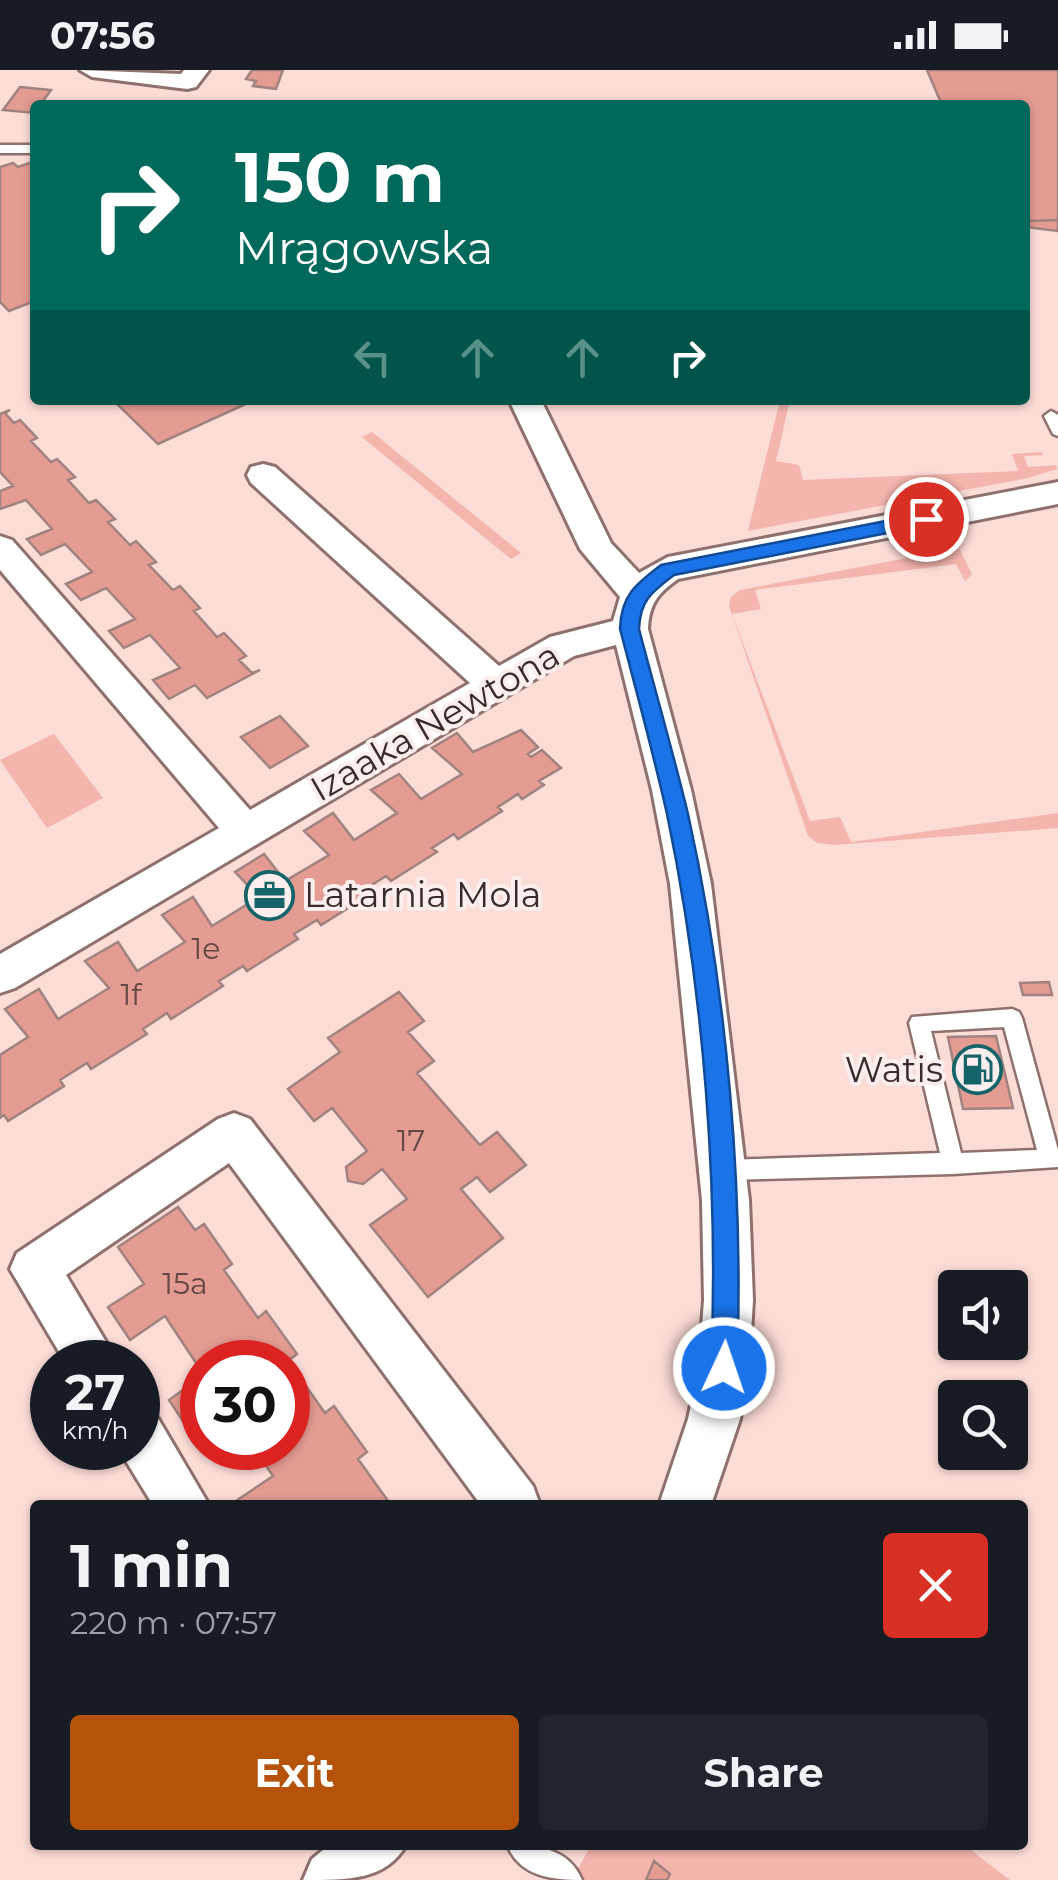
<!DOCTYPE html>
<meta charset="utf-8">
<style>
body{margin:0;font-family:Montserrat,sans-serif;background:#20242c;color:#f1f3f6;height:100vh;display:flex;flex-direction:column;font-size:38px;white-space:nowrap}
*{box-sizing:border-box;margin:0}
p{font-size:32px;color:#9ea1a6}
.icon{flex:none;width:55px;height:55px;fill:none;stroke:currentColor;stroke-width:2;stroke-linecap:round;stroke-linejoin:round}
.map{position:relative;flex:1;overflow:hidden}
.panel{position:absolute;left:30px;top:1430px;width:998px;height:350px;display:flex;flex-direction:column;background:#171b24;border-radius:10px;box-shadow:0 2px 8px #0004}
.panel>*{flex:none}
.banner{position:absolute;left:30px;top:30px;width:1000px;height:305px;border-radius:10px;box-shadow:0 2px 8px #0004;background:#00695c;color:#fff;overflow:hidden}
.tools{position:absolute;left:938px;top:1200px;display:grid;gap:20px}
.tools a{display:grid;place-items:center;width:90px;height:90px;border-radius:10px;background:#171b24;box-shadow:0 2px 8px #0004;font-size:50px}
.speed{position:absolute;left:30px;top:1270px;display:flex;gap:20px;font-size:50px;font-weight:700;text-align:center}
.speed>*{display:grid;place-content:center;width:130px;height:130px;border-radius:50%;background:#171b24;box-shadow:0 2px 8px #0004;line-height:1}
.speed small{font-size:25px;font-weight:400}
.speed .limit{border:15px solid #d22;background:#fff;color:#111}
.pin{position:absolute;display:grid;place-items:center;width:85px;height:85px;color:#fff;margin:-42px;border:5px solid #fff;border-radius:50%;box-shadow:0 2px 10px #0007}
.me{position:absolute;width:110px;margin:-55px;rotate:3deg;stroke-linejoin:round;filter:drop-shadow(0 0 8px #0008)}
.turn{display:flex;align-items:center;gap:35px;height:210px;padding:0 40px;font-size:45px}
.turn .icon{width:130px;height:130px;stroke-width:2.5}
.turn b{display:block;font-size:70px;line-height:85px}
.lanes{display:flex;align-items:center;height:95px;padding:0 40px;background:#0003;justify-content:center;gap:50px;direction:ltr}
.lanes .off{opacity:.35}
.round{display:grid;place-items:center;flex:none;width:105px;height:105px;border-radius:10px;background:#20242c}
.headline{display:flex;align-items:center;justify-content:space-between;height:170px;padding:0 40px}
h1{font-size:60px;font-weight:700;line-height:75px}
.primary-button{display:flex;gap:20px;margin-top:auto;padding:20px 40px}
.primary-button a{flex:1;height:115px;border-radius:10px;background:#b45309;color:#fff;font-size:40px;font-weight:700;line-height:115px;text-align:center}
.primary-button a+a{background:#20242c;color:#f1f3f6}
.status{display:flex;justify-content:space-between;align-items:center;height:70px;padding:0 50px;background:#171b24;direction:ltr}
.status svg{height:28px;fill:currentColor}
.map>svg:first-child{display:block}
</style>
<div class="status"><b>07:56</b><svg viewBox="0 0 49 12"><path d="M0 12V9h3v3zM5 12V6h3v6zM10 12V3h3v9zM15 12V0h3v12zM26 1h20v11H26zM47 4h2v5h-2z"/></svg></div>
<div class="map">
<svg width="1058" height="1810" viewBox="0 0 1058 1810">
<rect width="100%" height="100%" fill="#fcdcd7"/>
<path fill="#f4b5ad" d="M780,330H790L776,391L799,395L803,410L1018,401L1012,384L1042,382L1043,385L1024,386L1028,397L1056,395L1057,399L1028,408L748,461Z
M372,362L521,483L511,489L362,367Z
M959,478L972,504L965,511L956,494L755,520L761,539L732,544L810,751L840,747L851,772L1058,743V758L834,775L817,773L808,766L729,536L731,527L740,520Z
M54,664L103,728L47,758L0,690Z
M591,1775H964L1010,1810H572Z"/>
<path fill="#e49b92" stroke="#a0827e" stroke-width="2.5" d="M252,0H283L276,19L253,16L256,11L246,9Z
M927,0H1058V150L1025,151V35H942Z
M20,17L51,20L40,35H35V43L3,40Z
M35,91V231L9,241L0,232V97L13,93L18,97Z
M1058,150V161L1025,157V151Z
M129,330H248L250,332L158,374L118,335Z
M10,340L5,343L14,353L20,350L37,368L31,371L51,392L57,389L75,407L68,410L89,433L96,430L115,449L108,452L130,475L136,471L156,492L149,495L173,520L180,516L200,538L194,541L217,567L224,563L246,586L239,590L252,603L260,600L207,628L195,615L169,629L153,610L180,598L150,565L124,578L109,561L135,549L106,518L81,530L66,514L92,502L65,474L41,485L27,469L52,459L26,430L0,439V421L13,416L0,402V344Z
M280,646L308,676L270,698L241,667Z
M521,660L538,677L528,684L531,687L542,680L561,698L539,711L544,715L522,729L518,724L498,737L502,741L458,769L454,764L432,778L437,782L391,811L386,806L364,820L369,825L321,855L317,850L294,864L298,869L247,901L243,896L219,911L223,916L171,949L167,943L143,959L147,964L91,999L87,993L60,1010L64,1016L8,1051L4,1045L0,1048V985L28,967L5,939L39,919L58,949L109,918L85,891L118,872L137,901L185,872L162,845L193,827L212,856L259,827L235,802L264,784L285,811L329,785L304,761L333,743L354,770L397,743L371,720L399,704L421,729L462,704L432,678L457,663L473,682Z
M1049,912L1052,925H1023L1020,913Z
M399,922L424,951L408,962L434,991L417,1003L480,1075L497,1062L526,1095L490,1122L477,1107L461,1119L503,1168L428,1227L370,1155L407,1129L382,1099L363,1114L348,1111L346,1097L367,1081L332,1038L314,1051L288,1019L340,982L328,968Z
M996,966L1013,1038L963,1039L948,967Z
M178,1137L195,1160L204,1154L232,1194L224,1200L258,1248L266,1241L297,1284L288,1291L325,1343L334,1336L367,1382L358,1389L391,1435H238L236,1431L273,1406L254,1378H288V1292H202V1302L165,1246L130,1270L108,1237L144,1214L118,1177Z
M198,1309H202V1357L192,1365L169,1330Z
M654,1791L670,1804L667,1810H646Z"/>
<g fill="none" stroke-linecap="round" stroke-linejoin="round">
<defs>
<path id="lane" d="M0,75H35V83H0Z
M1051,341L1058,345V366L1053,364L1044,346Z
M1012,939L1019,942L1022,948L1058,1080V1097L953,1104L724,1110L716,1107L713,1100L716,1093L724,1090L940,1083L909,953L912,947ZM1004,957L1037,1080L961,1083L931,961Z
M507,1775C537,1775 569,1778 582,1810C552,1810 520,1807 507,1775Z"/>
<path id="street" d="M80,0L181,4L184,0H209L196,17L187,19L92,7Z
M509,330H541L611,473L639,503L668,487L1058,412V434L678,509C658,523 649,534 648,559L691,720L711,814L749,1130L753,1230L749,1296L740,1349L711,1435H659L688,1349L699,1296L704,1230L702,1130L670,814L652,720L616,575L574,586L15,918L0,923V884L219,758L0,500V466L12,470L250,740L470,613L251,413L247,405L251,397L263,394L275,397L499,596L550,567L613,551L620,527L580,479Z
M234,1043L250,1049L533,1416L540,1435H481L229,1093L66,1205L118,1292H65L10,1199L17,1183L218,1049Z
M138,1337L156,1345L209,1435H153L118,1378H138Z
M329,1775H406C386,1810 349,1810 303,1810L312,1789Z"/>
</defs>
<use href="#lane" stroke="#8e716d" stroke-width="5"/>
<use href="#street" stroke="#8e716d" stroke-width="6"/>
<use href="#lane" fill="#fff" fill-rule="evenodd"/>
<use href="#street" fill="#fff" fill-rule="evenodd"/>
</g>
<path fill="#1a73e8" stroke="#114b97" stroke-width="2.5" d="M926,443L933,445V454L674,505C652,522 640,530 639,559C655,620 673,682 688,744C727,920 744,1118 737,1298L734,1308L724,1312L714,1308L711,1298C719,1119 704,921 667,744C653,682 636,620 620,559C621,525 636,514 661,495Z"/>
<defs>
<symbol id="office-ring" viewBox="-11 -11 22 22"><circle r="9.5" fill="#fceeec" stroke="#15646a" stroke-width="1.5"/><path d="M-6-3h4V-5.5h4V-3h4V5H-6ZM-1-4.5V-3h2v-1.5ZM-6 0V1H6V0Z" fill="#15646a"/></symbol>
<symbol id="fuel-ring" viewBox="-11 -11 22 22"><circle r="9.5" fill="#fceeec" stroke="#15646a" stroke-width="1.5"/><path d="M-5.5-6h7V0h2V4h1.3V-2.5L3-4.5l.8-.8L6-3V5H2.5V1h-1V6h-7ZM-4.2-4.7v3.2H.2V-4.7Z" fill="#15646a"/></symbol>
</defs>
<g fill-rule="evenodd">
<use href="#office-ring" x="242" y="798" width="55" height="55"/>
<use href="#fuel-ring" x="950" y="972" width="55" height="55"/>
</g>
<g text-anchor="middle" stroke-width="8" stroke-linejoin="round" paint-order="stroke">
<g font-size="30" fill="#634845">
<text x="206" y="889">1e</text>
<text x="131" y="935">1f</text>
<text x="411" y="1081">17</text>
<text x="185" y="1224">15a</text>
</g>
<g font-size="35" fill="#382c2b" stroke="#fceeec">
<text transform="translate(435 652) rotate(-30)" y="12">Izaaka Newtona</text>
</g>
<g font-size="35" fill="#382c2b" stroke="#fceeec" text-anchor="start">
<text x="304" y="837">Latarnia Mola</text>
<text x="943" y="1012" text-anchor="end">Watis</text>
</g>
</g>
</svg>
<div class="tools">
<a><svg class="icon" aria-label="sound" viewBox="0 0 24 24"><path d="M4 9h4l5-4v14l-5-4H4zM17 9q2 3 0 6"/></svg></a>
<a><svg class="icon" aria-label="search" viewBox="0 0 24 24"><circle cx="10" cy="10" r="6"/><path d="M15 15l6 6"/></svg></a>
</div>
<div class="speed"><div>27<small>km/h</small></div><div class="limit">30</div></div>
<div class="pin" style="left:926px;top:449px;background:#d93025"><svg class="icon" aria-label="arrive" viewBox="0 0 24 24"><path d="M6 21V4h12l-3 4 3 4H6"/></svg></div>
<svg class="me" style="left:724px;top:1298px" viewBox="-20 -20 40 40"><circle r="17" fill="#1a73e8" stroke="#fff" stroke-width="3"/><path d="M0-11L8 9 0 5-8 9z" fill="#fff"/></svg>
<div class="banner">
<div class="turn"><svg class="icon" aria-label="right" viewBox="0 0 24 24"><path d="M7 20v-9h11M14 6l5 5-5 5"/></svg><div><b>150 m</b>Mrągowska</div></div>
<div class="lanes"><svg class="icon off" aria-label="left" viewBox="0 0 24 24"><path d="M17 20v-9H6M10 6l-5 5 5 5"/></svg><svg class="icon off" aria-label="ahead" viewBox="0 0 24 24"><path d="M12 20V5M6 11l6-6 6 6"/></svg><svg class="icon off" aria-label="ahead" viewBox="0 0 24 24"><path d="M12 20V5M6 11l6-6 6 6"/></svg><svg class="icon" aria-label="right" viewBox="0 0 24 24"><path d="M7 20v-9h11M14 6l5 5-5 5"/></svg></div>
</div>
<section class="panel">
<div class="headline"><div><h1>1 min</h1><p>220 m · 07:57</p></div><a class="round" style="background:#d93025;color:#fff"><svg class="icon" aria-label="close" viewBox="0 0 24 24"><path d="M6 6l12 12M18 6L6 18"/></svg></a></div>
<div class="primary-button"><a>Exit</a><a>Share</a></div>
</section>
</div>
